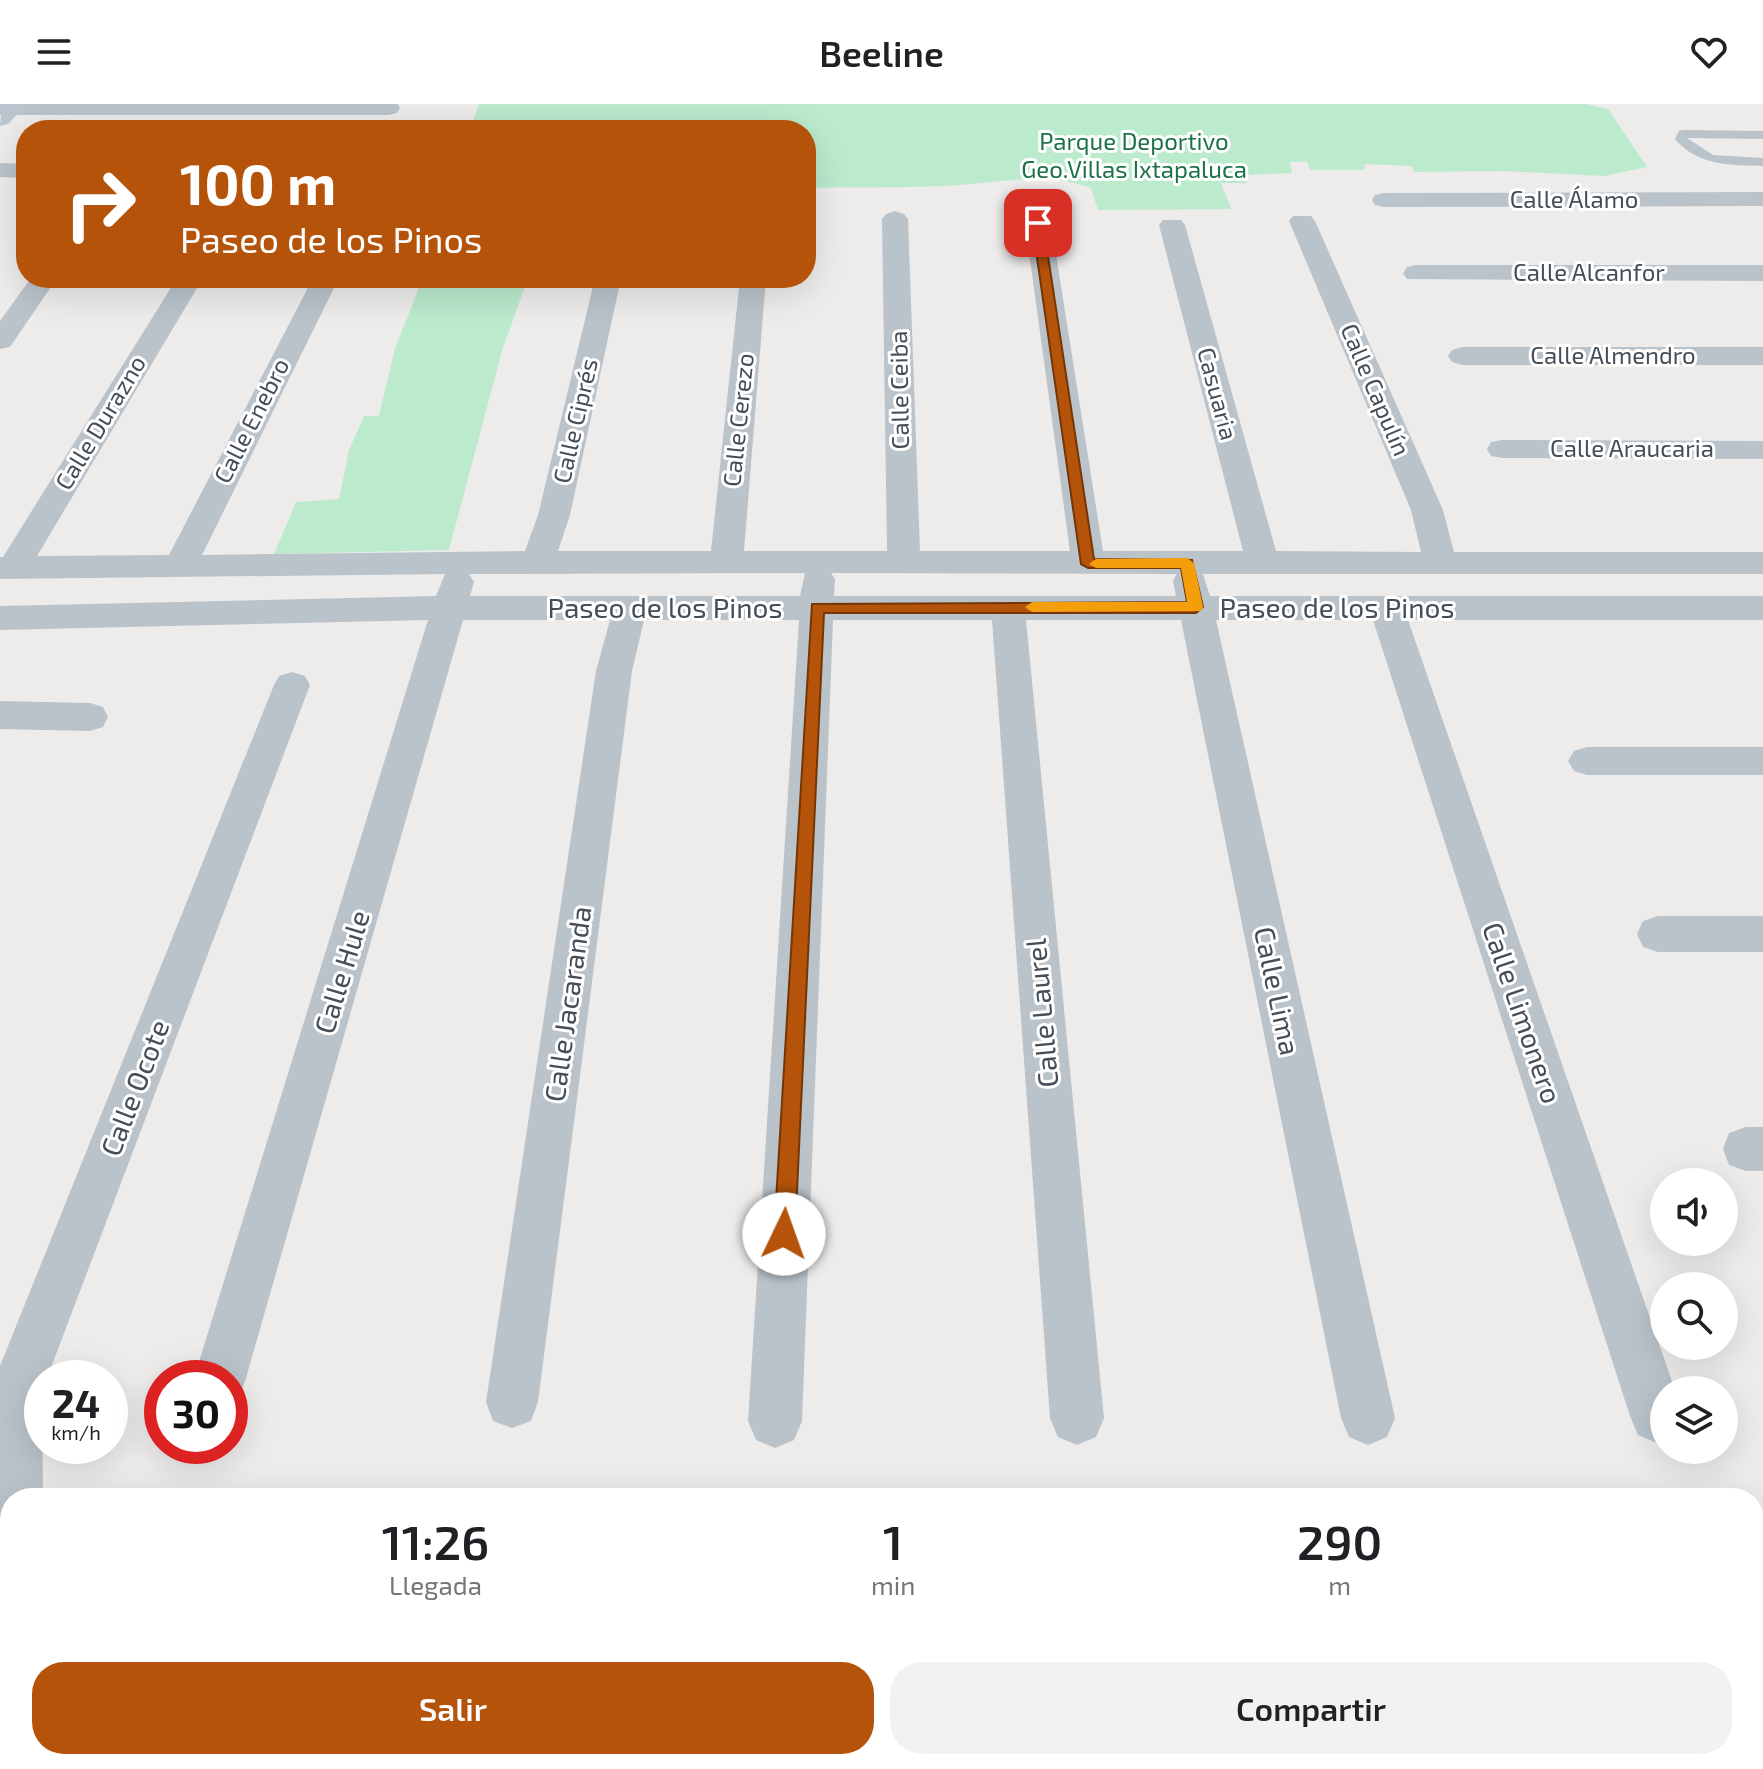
<!DOCTYPE html>
<html lang="es">
<meta charset="utf-8">
<style>
body{margin:0;font-family:"Exo 2",sans-serif;background:#f2f2f2;color:#202124;height:100vh;display:flex;flex-direction:column;font-size:30px;white-space:nowrap}
*{box-sizing:border-box;margin:0}
p{font-size:26px;color:#757577}
.icon{flex:none;width:44px;height:44px;fill:none;stroke:currentColor;stroke-width:2;stroke-linecap:round;stroke-linejoin:round}
.map{position:relative;flex:1;overflow:hidden}
.drawer{position:absolute;left:0px;top:1384px;width:1764px;height:282px;display:flex;flex-direction:column;background:#fff;border-radius:32px 32px 0 0;box-shadow:0 8px 32px #0002}
.drawer>*{flex:none}
.guide{position:absolute;left:16px;top:16px;width:800px;height:168px;border-radius:32px;box-shadow:0 8px 32px #0002;background:#b45309;color:#fff;overflow:hidden}
.buttons{position:absolute;left:1650px;top:1064px;display:grid;gap:16px}
.buttons a{display:grid;place-items:center;width:88px;height:88px;border-radius:50%;background:#fff;box-shadow:0 8px 32px #0002;font-size:40px}
.speed{position:absolute;left:24px;top:1256px;display:flex;gap:16px;font-size:40px;font-weight:700;text-align:center}
.speed>*{display:grid;place-content:center;width:104px;height:104px;border-radius:50%;background:#fff;box-shadow:0 8px 32px #0002;line-height:1}
.speed small{font-size:20px;font-weight:400}
.speed .limit{border:12px solid #d22;background:#fff;color:#111}
.pin{position:absolute;display:grid;place-items:center;width:68px;height:68px;color:#fff;margin:-34px;border-radius:16px;box-shadow:0 4px 12px #0006}
.me{position:absolute;width:88px;margin:-44px;rotate:3deg;stroke-linejoin:round;filter:drop-shadow(0 0 6px #0008)}
.turn{display:flex;align-items:center;gap:28px;height:168px;padding:0 32px;font-size:36px}
.turn .icon{width:104px;height:104px;stroke-width:2.5}
.turn b{display:block;font-size:56px;line-height:68px}
.eta{display:flex;justify-content:space-evenly;align-items:center;height:136px;text-align:center}
.eta b{font-size:48px;font-weight:600;line-height:56px}
.button{display:flex;gap:16px;margin-top:auto;padding:16px 32px}
.button a{flex:1;height:92px;border-radius:32px;background:#b45309;color:#fff;font-size:32px;font-weight:600;line-height:92px;text-align:center}
.button a+a{background:#f2f2f2;color:#202124}
header{display:flex;justify-content:space-between;align-items:center;height:104px;padding:0 32px;background:#fff;font-size:36px;font-weight:600}
.map>svg:first-child{display:block}
</style>
<header><svg class="icon" aria-label="menu" viewBox="0 0 24 24"><path d="M4 6h16M4 12h16M4 18h16"/></svg>Beeline<svg class="icon" aria-label="heart" viewBox="0 0 24 24"><path d="M12 20l-8-8c-3-5 5-10 8-4 3-6 11-1 8 4z"/></svg></header>
<div class="map">
<svg width="1763" height="1665" viewBox="0 0 1763 1665">
<rect width="100%" height="100%" fill="#eeebeb"/>
<path fill="#bbeacd" d="M479,0H1585L1608,5L1647,63L1604,72L1502,67L1415,68L1411,62L1365,60L1364,66H1310L1307,58H1290L1292,69L1245,71L1247,79H1221L1231,105L1098,106L1091,84C1043,67 993,80 943,82C897,84 852,83 806,84V26H470Z
M423,174H528L502,247L449,446L274,450L296,398L339,395L349,346L364,312H379L395,244Z"/>
<g fill="none" stroke-linecap="round" stroke-linejoin="round">
<path fill="#bac3ca" fill-rule="evenodd" d="M1683,26L1763,27V35L1687,34L1713,51L1763,54V62C1730,61 1698,62 1675,35L1679,27Z"/>
<path fill="#bac3ca" fill-rule="evenodd" d="M0,0H398L400,4L397,9L389,11H0Z
M0,59L26,60V74L0,73Z
M1763,88V102L1384,103L1375,101L1372,96L1375,91L1384,89Z
M895,107L904,110L908,115L920,447H1070L1025,119L1029,114H1047L1051,119L1103,447H1243L1159,121L1163,116H1181L1185,121L1276,447L1421,448L1411,406L1289,117L1293,112H1311L1315,117L1443,406L1454,448H1763V470H1203L1210,492H1763V516H1408L1675,1286H1664V1336L1657,1339L1638,1331L1630,1312L1373,516H1216L1395,1314L1387,1333L1368,1341L1349,1333L1341,1314L1181,516H1026L1104,1314L1096,1333L1077,1341L1058,1333L1050,1314L992,516H833L802,1317L794,1336L775,1344L756,1336L748,1317L799,516H644L632,567L538,1298L531,1317L512,1324L493,1317L486,1298L596,567L610,516H463L246,1274L239,1293L230,1296V1274H194L428,516L0,526V502L436,492L445,470L0,475V453H3L177,174H203L37,452L169,451L313,174H339L202,451L525,447L538,411L595,174H621L570,411L558,447H711L740,174H766L744,447H887L882,115L886,110ZM805,469L800,492H470L474,478L469,470ZM831,469L1177,470L1173,476L1176,492H834L835,475Z
M1416,161H1763V177L1407,175L1403,169L1407,163Z
M31,174H57L10,243L0,245V217Z
M1462,243H1763V261H1462L1452,258L1448,252L1452,246Z
M1502,336L1763,337V355L1502,354L1491,352L1487,345L1491,338Z
M292,568L305,572L310,581L47,1274H42L43,1394H10V1420L0,1415V1262L274,581L279,572Z
M0,597L90,599L103,603L108,613L103,623L90,627L0,625Z
M1587,643H1763V671H1587L1574,667L1568,657L1574,647Z
M1658,812H1763V848H1658L1643,843L1637,830L1643,817Z
M1746,1023H1763V1067H1746L1729,1061L1723,1045L1729,1029Z
M1754,1446H1763V1504H1754Z
M433,1656H495L493,1665H431Z
M755,1656H817V1665H755Z
M1068,1656H1130V1665H1068Z
M1408,1656H1470L1472,1665H1410Z"/>
<path fill="#bac4ce" fill-rule="evenodd" d="M2,0H27L8,20L0,22Z"/>
</g>
<path fill="#b45309" stroke="#753606" stroke-width="2" d="M1038,116L1043,119L1094,455L1192,456L1203,503L1196,509H824L795,1130L792,1138L784,1141L777,1138L774,1130L812,500L1187,498L1181,464H1088L1081,460L1032,119Z"/>
<path fill="#f59e0b" d="M1187,454L1194,459L1203,503L1201,507L1032,508L1025,503L1032,498H1187L1181,464H1096L1089,460L1096,455Z"/>
<g text-anchor="middle" stroke-width="6" stroke-linejoin="round" paint-order="stroke">
<g font-size="24" fill="#1c7147" stroke="#fff">
<text x="1134" y="46">Parque Deportivo<tspan x="1134" dy="28">Geo.Villas Ixtapaluca</tspan></text>
</g>
<g font-size="24" fill="#454e57" stroke="#fff">
<text x="1574" y="104">Calle Álamo</text>
<text x="1589" y="177">Calle Alcanfor</text>
<text x="1613" y="260">Calle Almendro</text>
<text transform="translate(900 286) rotate(-91)" y="8">Calle Ceiba</text>
<text transform="translate(1375 286) rotate(67)" y="8">Calle Capulín</text>
<text transform="translate(1217 290) rotate(75)" y="8">Casuaria</text>
<text transform="translate(739 316) rotate(-84)" y="8">Calle Cerezo</text>
<text transform="translate(252 317) rotate(-63)" y="8">Calle Enebro</text>
<text transform="translate(576 317) rotate(-77)" y="8">Calle Ciprés</text>
<text transform="translate(101 319) rotate(-59)" y="8">Calle Durazno</text>
<text x="1632" y="353">Calle Araucaria</text>
</g>
<g font-size="28" fill="#454e57" stroke="#fff">
<text x="665" y="514">Paseo de los Pinos</text>
<text x="1337" y="514">Paseo de los Pinos</text>
<text transform="translate(342 868) rotate(-73)" y="10">Calle Hule</text>
<text transform="translate(1277 887) rotate(78)" y="10">Calle Lima</text>
<text transform="translate(568 900) rotate(-82)" y="10">Calle Jacaranda</text>
<text transform="translate(1042 909) rotate(-95)" y="10">Calle Laurel</text>
<text transform="translate(1522 909) rotate(71)" y="10">Calle Limonero</text>
<text transform="translate(135 984) rotate(-69)" y="10">Calle Ocote</text>
</g>
</g>
</svg>
<div class="buttons">
<a><svg class="icon" aria-label="sound" viewBox="0 0 24 24"><path d="M4 9h4l5-4v14l-5-4H4zM17 9q2 3 0 6"/></svg></a>
<a><svg class="icon" aria-label="search" viewBox="0 0 24 24"><circle cx="10" cy="10" r="6"/><path d="M15 15l6 6"/></svg></a>
<a><svg class="icon" aria-label="layers" viewBox="0 0 24 24"><path d="M12 4l9 5-9 5-9-5zM3 14l9 5 9-5"/></svg></a>
</div>
<div class="speed"><div>24<small>km/h</small></div><div class="limit">30</div></div>
<div class="pin" style="left:1038px;top:119px;background:#d93025"><svg class="icon" aria-label="arrive" viewBox="0 0 24 24"><path d="M6 21V4h12l-3 4 3 4H6"/></svg></div>
<svg class="me" style="left:784px;top:1130px" viewBox="-20 -20 40 40"><circle r="19" fill="#fff"/><path d="M0-13L10 11 0 6-10 11z" fill="#b45309"/></svg>
<div class="guide">
<div class="turn"><svg class="icon" aria-label="right" viewBox="0 0 24 24"><path d="M7 20v-9h11M14 6l5 5-5 5"/></svg><div><b>100 m</b>Paseo de los Pinos</div></div>
</div>
<section class="drawer">
<div class="eta">
<div><b>11:26</b><p>Llegada</p></div>
<div><b>1</b><p>min</p></div>
<div><b>290</b><p>m</p></div>
</div>
<div class="button"><a>Salir</a><a>Compartir</a></div>
</section>
</div>
